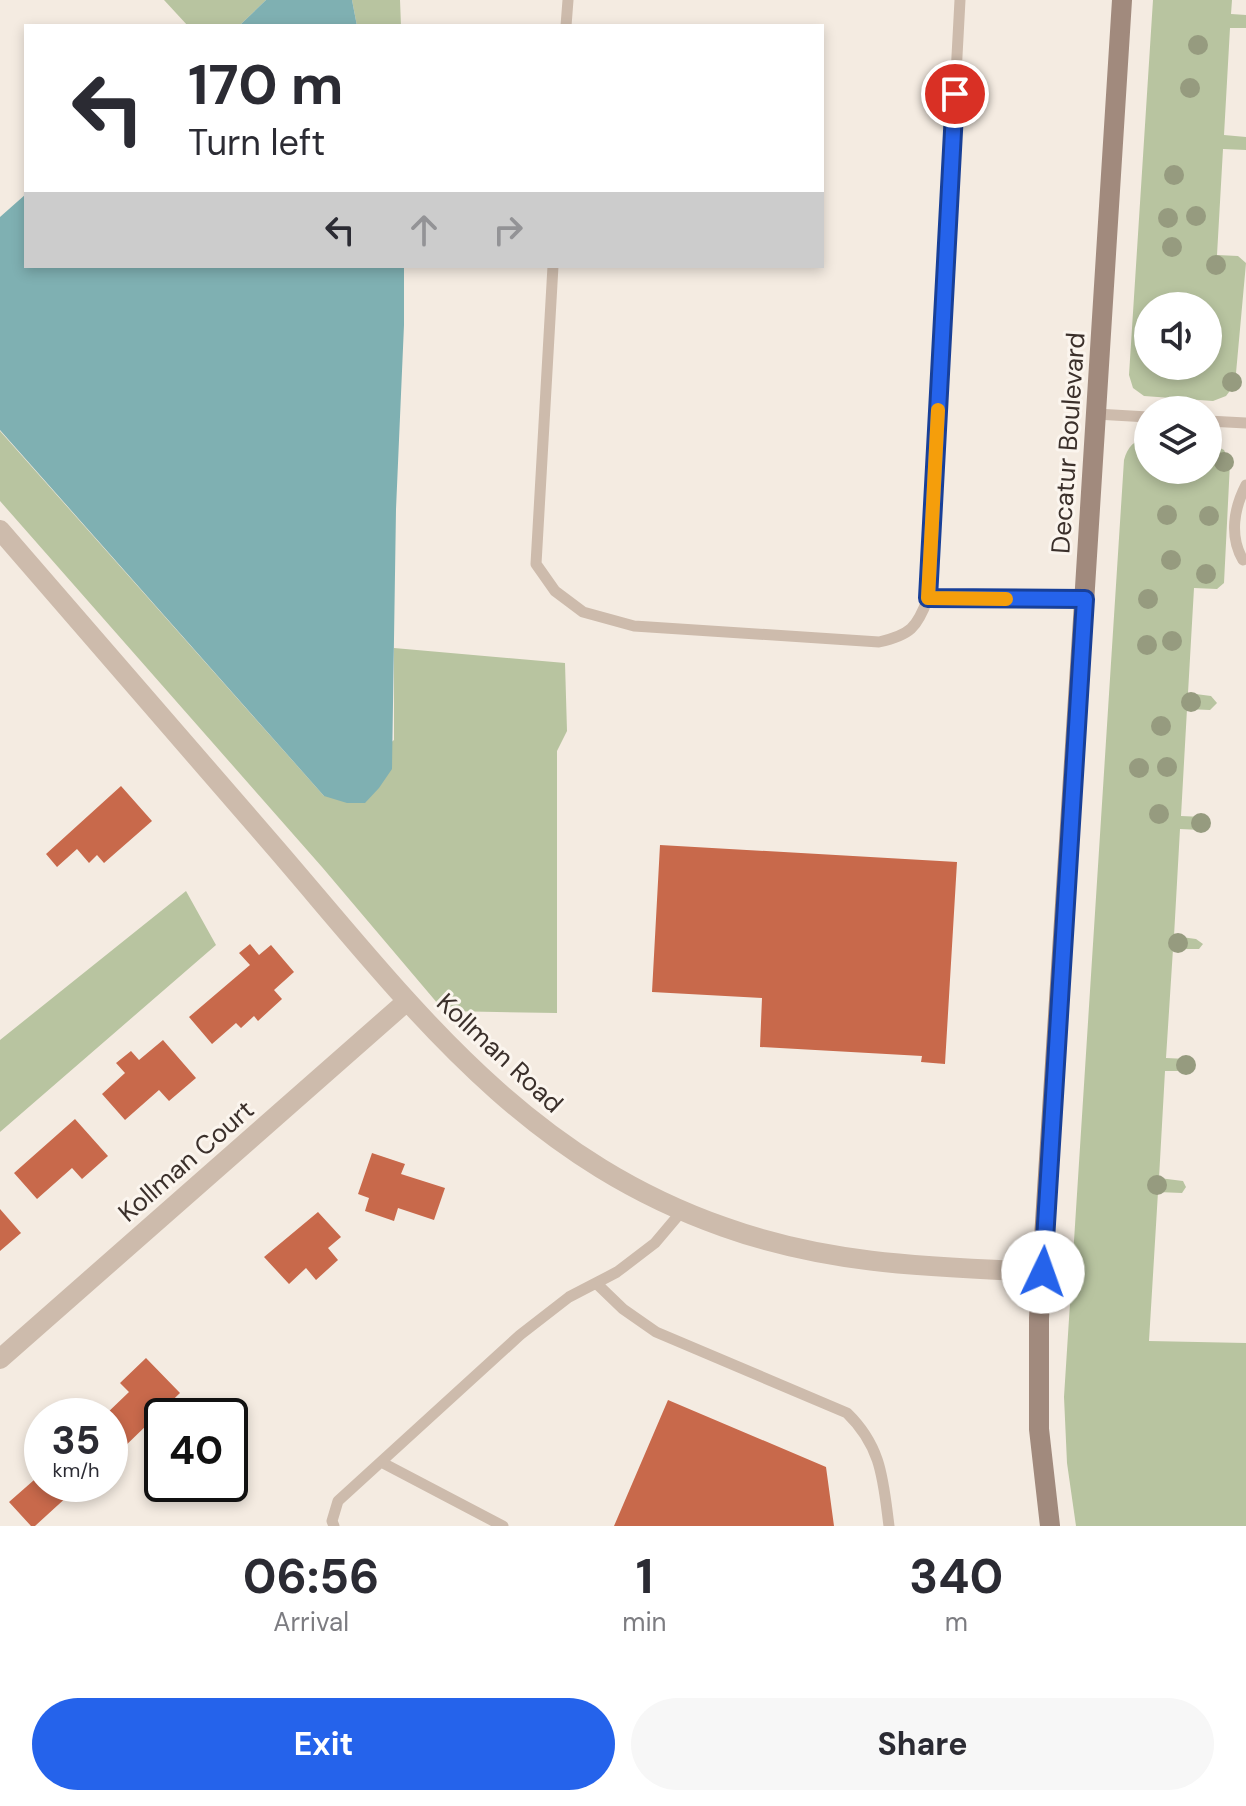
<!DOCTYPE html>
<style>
body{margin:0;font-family:"DM Sans",sans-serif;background:#f7f7f7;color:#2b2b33;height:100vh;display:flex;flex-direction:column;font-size:30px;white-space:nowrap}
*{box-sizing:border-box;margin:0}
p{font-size:26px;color:#7c7c81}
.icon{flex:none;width:44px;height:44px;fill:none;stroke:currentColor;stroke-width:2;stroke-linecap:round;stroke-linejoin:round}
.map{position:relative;height:1526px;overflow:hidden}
.panel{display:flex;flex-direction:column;background:#fff;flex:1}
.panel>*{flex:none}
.top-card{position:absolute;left:24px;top:24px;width:800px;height:244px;border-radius:0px;box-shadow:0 4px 12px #0003;background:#fff;color:#2b2b33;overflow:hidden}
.controls{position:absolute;left:1134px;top:292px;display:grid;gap:16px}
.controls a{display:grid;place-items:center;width:88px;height:88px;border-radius:50%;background:#fff;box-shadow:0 4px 12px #0003;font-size:40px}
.speed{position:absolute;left:24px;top:1398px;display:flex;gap:16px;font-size:40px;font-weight:700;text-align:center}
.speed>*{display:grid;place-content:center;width:104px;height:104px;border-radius:50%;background:#fff;box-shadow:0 4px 12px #0003;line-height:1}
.speed small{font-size:20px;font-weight:400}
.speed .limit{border:4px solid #111;border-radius:12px;background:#fff;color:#111}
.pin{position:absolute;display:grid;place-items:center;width:68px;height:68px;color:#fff;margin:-34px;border:4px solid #fff;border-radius:50%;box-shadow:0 2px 8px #0007}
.me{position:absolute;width:88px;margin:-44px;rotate:3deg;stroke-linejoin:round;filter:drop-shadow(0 0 6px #0008)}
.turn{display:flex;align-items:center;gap:28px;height:168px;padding:0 32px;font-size:36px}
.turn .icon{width:104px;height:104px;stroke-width:2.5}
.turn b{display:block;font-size:56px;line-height:68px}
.lanes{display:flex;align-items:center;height:76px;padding:0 32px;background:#0003;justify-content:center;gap:40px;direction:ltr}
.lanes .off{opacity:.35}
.eta{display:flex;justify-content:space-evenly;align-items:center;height:136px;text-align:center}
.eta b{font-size:48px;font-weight:700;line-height:56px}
.cta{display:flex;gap:16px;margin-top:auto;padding:16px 32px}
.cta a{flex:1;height:92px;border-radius:48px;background:#2563eb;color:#fff;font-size:32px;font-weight:700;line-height:92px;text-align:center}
.cta a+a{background:#f7f7f7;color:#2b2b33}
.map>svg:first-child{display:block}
</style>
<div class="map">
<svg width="1246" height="1526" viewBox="0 0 1246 1526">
<rect width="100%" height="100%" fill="#f4ebe1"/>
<path fill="#b8c4a0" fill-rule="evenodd" d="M164,0H266L239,26H188Z
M352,0H400L401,26H357Z
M1153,0H1232L1231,14L1246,15V28H1230L1224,135L1246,137V150L1223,149L1217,255L1238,256L1246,263L1235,384L1226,396L1213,401L1144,396L1133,388L1129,375ZM1208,306V366H1148V306Z
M0,431L324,796L394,740V648L565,663L567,731L557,751V1013L444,1011L322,867L0,501Z
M1148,438V470H1208V442L1224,450L1230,463L1224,583L1217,589L1194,588L1188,693L1211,696L1217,703L1210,710L1187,709L1181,816L1203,817L1208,825L1201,830L1180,829L1174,936L1196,939L1203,944L1199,949H1173L1166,1058L1187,1059L1194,1066L1190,1071H1165L1159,1178L1183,1181L1186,1187L1182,1193L1158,1192L1149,1341L1246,1343V1526H1076L1067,1463L1064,1397L1124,460C1128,446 1134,440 1148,438Z
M186,891L216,945L0,1132V1040Z"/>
<path fill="#7fb0b2" d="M266,0H352L357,26H239Z
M26,194V266H404V325L396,509L392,769L379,788L365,803H347L324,796L0,430V217Z"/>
<path fill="#c8694b" d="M121,786L152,821L104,863L97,855L89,863L77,849L57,867L46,854Z
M660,845L957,862L945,1064L921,1062L922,1056L760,1047L762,998L652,992Z
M250,944L259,955L271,945L294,972L274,990L282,999L258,1021L254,1016L241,1028L236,1023L212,1044L189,1017L250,965L239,953Z
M163,1040L196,1078L169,1101L159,1090L125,1120L102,1094L125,1073L116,1063L131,1051L139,1060Z
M75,1119L108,1156L82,1179L72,1168L37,1199L14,1173Z
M372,1153L405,1164L401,1174L445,1188L434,1220L398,1208L394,1221L365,1211L369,1198L358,1194Z
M0,1209L21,1233L0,1251Z
M318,1212L341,1237L328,1248L338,1260L316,1280L306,1268L289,1284L264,1257Z
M146,1358L180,1393L120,1451L110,1441V1416H104L129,1392L120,1383Z
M668,1400L826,1467L834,1526H614Z
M42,1473V1484H81L35,1526H31L9,1502Z"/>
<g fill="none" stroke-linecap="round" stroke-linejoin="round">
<path stroke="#cdbbac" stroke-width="11" d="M566,26L568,0
M553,266L536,564L555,591L583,612L634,626L879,642C910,635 917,628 928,598L1085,599
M1096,414L1148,417
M1208,421L1246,423
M1243,560C1229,536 1234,508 1246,485
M928,598L960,0
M596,1283L623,1309L656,1332L847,1413C882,1447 883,1480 889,1526
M381,1462L503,1526
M334,1526L332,1521L338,1501L520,1335L569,1297L617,1272L655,1243L682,1211"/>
<path stroke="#cdbbac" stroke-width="20" d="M0,530C93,637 185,744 278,851C412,1007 522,1156 724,1227C830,1265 932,1267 1043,1272
M0,1359L407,1001"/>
<path stroke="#a18a7d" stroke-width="20" d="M1050,1526L1039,1429V1318L1122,0"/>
</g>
<g fill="#969b7f">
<circle cx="1198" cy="45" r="10"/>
<circle cx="1190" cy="88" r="10"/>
<circle cx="1174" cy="175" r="10"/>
<circle cx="1196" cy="216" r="10"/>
<circle cx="1168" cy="218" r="10"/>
<circle cx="1172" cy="247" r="10"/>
<circle cx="1216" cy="265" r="10"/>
<circle cx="1232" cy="382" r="10"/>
<circle cx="1224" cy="462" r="10"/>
<circle cx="1167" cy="515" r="10"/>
<circle cx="1209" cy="516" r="10"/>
<circle cx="1171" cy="560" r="10"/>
<circle cx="1206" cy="574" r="10"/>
<circle cx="1148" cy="599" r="10"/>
<circle cx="1172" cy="641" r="10"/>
<circle cx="1147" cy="645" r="10"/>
<circle cx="1191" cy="702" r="10"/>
<circle cx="1161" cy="726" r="10"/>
<circle cx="1167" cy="767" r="10"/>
<circle cx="1139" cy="768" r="10"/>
<circle cx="1159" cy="814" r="10"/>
<circle cx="1201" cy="823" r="10"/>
<circle cx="1178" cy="943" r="10"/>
<circle cx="1186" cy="1065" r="10"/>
<circle cx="1157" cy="1185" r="10"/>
</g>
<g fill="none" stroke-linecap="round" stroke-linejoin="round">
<defs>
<path id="route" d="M955,94L928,598L1085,599L1043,1272"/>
</defs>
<use href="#route" stroke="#184099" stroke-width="20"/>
<use href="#route" stroke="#2563eb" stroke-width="14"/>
<path stroke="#f59e0b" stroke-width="14" d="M938,410L928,598L1006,599"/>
</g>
<g text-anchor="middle" stroke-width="6" stroke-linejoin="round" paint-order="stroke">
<g font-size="26" fill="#3b302b" stroke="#fbf5ee">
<text transform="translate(1068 443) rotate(-86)" y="9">Decatur Boulevard</text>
<text transform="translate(500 1053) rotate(43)" y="9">Kollman Road</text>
<text transform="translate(186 1161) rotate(-41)" y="9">Kollman Court</text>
</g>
</g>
</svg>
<div class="controls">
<a><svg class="icon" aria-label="sound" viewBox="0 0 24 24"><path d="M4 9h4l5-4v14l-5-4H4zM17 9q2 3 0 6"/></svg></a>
<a><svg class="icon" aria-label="layers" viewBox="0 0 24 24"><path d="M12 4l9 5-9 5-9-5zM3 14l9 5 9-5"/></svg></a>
</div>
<div class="speed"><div>35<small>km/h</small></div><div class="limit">40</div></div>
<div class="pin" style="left:955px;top:94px;background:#d93025"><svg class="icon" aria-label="arrive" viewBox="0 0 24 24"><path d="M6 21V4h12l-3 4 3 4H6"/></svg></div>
<svg class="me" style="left:1043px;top:1272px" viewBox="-20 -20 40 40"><circle r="19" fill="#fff"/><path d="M0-13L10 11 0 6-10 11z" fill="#2563eb"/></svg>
<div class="top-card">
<div class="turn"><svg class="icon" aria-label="left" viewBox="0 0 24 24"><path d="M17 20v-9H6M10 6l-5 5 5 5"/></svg><div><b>170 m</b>Turn left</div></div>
<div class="lanes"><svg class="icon" aria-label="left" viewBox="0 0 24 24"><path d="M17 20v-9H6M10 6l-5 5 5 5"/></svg><svg class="icon off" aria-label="ahead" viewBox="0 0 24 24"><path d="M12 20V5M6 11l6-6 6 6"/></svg><svg class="icon off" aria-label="right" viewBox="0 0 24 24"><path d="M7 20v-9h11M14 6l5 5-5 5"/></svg></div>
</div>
</div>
<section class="panel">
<div class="eta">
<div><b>06:56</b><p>Arrival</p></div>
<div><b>1</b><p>min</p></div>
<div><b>340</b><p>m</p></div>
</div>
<div class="cta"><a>Exit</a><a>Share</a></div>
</section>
